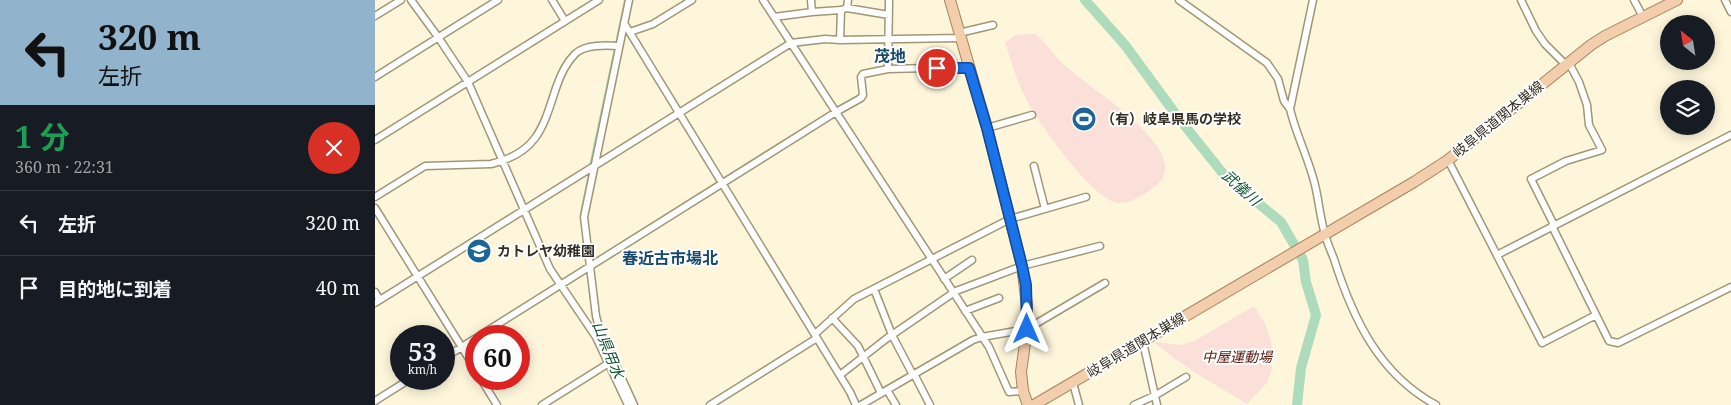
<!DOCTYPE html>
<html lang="ja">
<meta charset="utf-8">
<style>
body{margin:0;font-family:"Noto Serif","Noto Sans JP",serif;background:#242831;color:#f1f3f6;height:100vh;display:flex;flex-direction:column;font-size:19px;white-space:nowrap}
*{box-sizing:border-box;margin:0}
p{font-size:16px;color:#9ea1a6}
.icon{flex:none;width:28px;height:28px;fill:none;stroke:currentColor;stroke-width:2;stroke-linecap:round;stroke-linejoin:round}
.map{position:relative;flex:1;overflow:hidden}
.sheet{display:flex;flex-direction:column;background:#171b24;width:375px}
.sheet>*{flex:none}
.guide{background:#91b3cc;color:#111;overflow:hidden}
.needle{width:32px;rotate:330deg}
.fabs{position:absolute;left:1285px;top:15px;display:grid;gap:10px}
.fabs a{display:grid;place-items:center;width:55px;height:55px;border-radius:50%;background:#171b24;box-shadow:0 2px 12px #0003;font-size:25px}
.speed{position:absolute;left:15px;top:325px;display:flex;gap:10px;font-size:25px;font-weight:700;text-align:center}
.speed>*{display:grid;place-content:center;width:65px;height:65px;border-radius:50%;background:#171b24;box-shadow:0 2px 12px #0003;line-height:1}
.speed small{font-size:12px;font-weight:400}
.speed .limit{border:8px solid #d22;background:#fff;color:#111}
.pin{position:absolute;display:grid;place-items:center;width:42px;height:42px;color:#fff;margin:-21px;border:2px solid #fff;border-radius:50%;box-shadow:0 1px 5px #0007}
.me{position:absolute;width:55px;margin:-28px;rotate:0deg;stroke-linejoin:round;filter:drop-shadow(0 0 4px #0008)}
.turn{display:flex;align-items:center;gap:18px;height:105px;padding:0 15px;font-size:22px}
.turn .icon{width:65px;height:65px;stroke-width:2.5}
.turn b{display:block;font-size:35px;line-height:42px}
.round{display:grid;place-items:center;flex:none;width:52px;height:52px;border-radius:26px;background:#242831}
.headline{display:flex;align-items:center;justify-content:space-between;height:85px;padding:0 15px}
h1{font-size:30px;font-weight:700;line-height:38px;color:#1e9e55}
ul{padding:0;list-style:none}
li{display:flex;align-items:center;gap:15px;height:65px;padding:0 15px;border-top:1px solid #363941}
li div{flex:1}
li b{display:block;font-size:19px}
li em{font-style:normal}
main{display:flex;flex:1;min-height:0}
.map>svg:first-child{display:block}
</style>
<main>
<section class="sheet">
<div class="guide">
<div class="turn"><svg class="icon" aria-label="left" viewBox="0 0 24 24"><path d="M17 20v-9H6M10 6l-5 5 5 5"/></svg><div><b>320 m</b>左折</div></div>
</div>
<div class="headline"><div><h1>1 分</h1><p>360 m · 22:31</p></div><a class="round" style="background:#d93025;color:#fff"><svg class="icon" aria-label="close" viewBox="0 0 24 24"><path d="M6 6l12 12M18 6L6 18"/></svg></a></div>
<ul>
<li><svg class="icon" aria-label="left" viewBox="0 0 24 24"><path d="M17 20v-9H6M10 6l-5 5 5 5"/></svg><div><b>左折</b></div><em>320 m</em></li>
<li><svg class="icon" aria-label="arrive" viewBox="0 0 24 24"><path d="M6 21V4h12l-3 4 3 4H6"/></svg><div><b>目的地に到着</b></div><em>40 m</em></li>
</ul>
</section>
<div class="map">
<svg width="1356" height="405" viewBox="0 0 1356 405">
<rect width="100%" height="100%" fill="#fef6db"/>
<path fill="#fbdfd9" d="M652,34C654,34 657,34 660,34C666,37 678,53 683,59C691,67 700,74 709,81C729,97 801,145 789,175C786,183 778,188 771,193C762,198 750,206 739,202C711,191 661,120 648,93C640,77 636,59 630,43L640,35Z
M879,306L890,323L897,345V369L892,383L872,404C840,384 807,367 779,342L806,345L821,340Z"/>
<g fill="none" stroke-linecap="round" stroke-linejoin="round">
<path stroke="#aedbbb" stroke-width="2" d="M215,166L250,0
M212,265L206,213L214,174
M220,322L222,332"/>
<path stroke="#aedbbb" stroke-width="10" d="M710,0L750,45L802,116L850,176L906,222L928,260L931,282L941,315L926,368L922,405"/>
<defs>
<path id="street" d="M36,0L63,37L93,82L175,269L221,337L253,405
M177,0L190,21
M388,0L614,347L634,392L648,391
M436,0L437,12
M804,0L892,63L903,79L909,101L915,109
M938,0L915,109C921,135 934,159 940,185C944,201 945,218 950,234C952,243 956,251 959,259C978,319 1004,374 1061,405
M1146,0L1161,31L1170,44L1191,65
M1259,0L1268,17
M1350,0L1356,12
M472,8L473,0
M0,16L26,0
M399,17L437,12L466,10L472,8L514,15
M249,23L475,392L481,405
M255,32L278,24L317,0
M584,33L618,25
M465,40L466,10
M513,69L514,0
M0,77L123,0
M612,128L657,115
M0,140L224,0
M1073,160L1167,343L1221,315
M659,166L670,209
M0,197L50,166L116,164C162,153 168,128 181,88C185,76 191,63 200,54C210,44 231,45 244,46
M0,208L101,370
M1179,225L1156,179L1191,161L1227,150L1214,125L1212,105L1204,82L1194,63
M1177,226L1234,341L1243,343L1356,287
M1122,255L1356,135
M569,279L597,260
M499,289L517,335L538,375
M0,292L5,300
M0,303L416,43L450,39L465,40L585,38
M590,311L624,298
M457,318L483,346L506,393
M225,331L259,405
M440,334L479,299L635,219L711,197
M104,336L461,112L486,98L488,95L486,77L488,74L513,69L594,67
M221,337L225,331L221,316L209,217L254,0
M768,342L782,405
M69,358L101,338
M539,374L555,405
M465,375L511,339L581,291L647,266L725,246
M106,379L122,405
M698,383L704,405
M512,390L521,405
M0,401L35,379
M167,405L234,363
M335,405L442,338
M486,405L598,340L607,337L652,329L730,283
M759,405L781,395L811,377"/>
<path id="primary" d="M575,0L612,128L647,266L652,305V329L646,372L648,391L653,405
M659,405L1039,182L1073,160L1216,45L1230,36L1302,0"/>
</defs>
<use href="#street" stroke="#a09778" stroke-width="9"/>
<use href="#primary" stroke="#aa825a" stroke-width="12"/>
<use href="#street" stroke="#fff" stroke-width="6"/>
<use href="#primary" stroke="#f2cead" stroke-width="10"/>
</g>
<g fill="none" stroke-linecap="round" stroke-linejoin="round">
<defs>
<path id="route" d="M562,68H594L612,128L647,266L651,285L652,329"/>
</defs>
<use href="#route" stroke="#114b97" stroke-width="12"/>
<use href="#route" stroke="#1a73e8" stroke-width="9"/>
</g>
<defs>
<symbol id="stadium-disc" viewBox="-11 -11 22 22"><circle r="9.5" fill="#1b6598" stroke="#fff"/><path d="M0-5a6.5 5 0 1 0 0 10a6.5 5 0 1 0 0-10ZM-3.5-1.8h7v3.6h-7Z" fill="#fff"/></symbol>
<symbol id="school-disc" viewBox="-11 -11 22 22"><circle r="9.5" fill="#1b6598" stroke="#fff"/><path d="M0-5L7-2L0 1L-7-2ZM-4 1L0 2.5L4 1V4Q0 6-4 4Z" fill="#fff"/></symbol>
</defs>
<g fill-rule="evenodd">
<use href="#stadium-disc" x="695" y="105" width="28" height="28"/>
<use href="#school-disc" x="90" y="237" width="28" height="28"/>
</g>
<g text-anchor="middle" stroke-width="4" stroke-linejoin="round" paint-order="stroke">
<g font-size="14" font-weight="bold" fill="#332f23" stroke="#fff" text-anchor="start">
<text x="726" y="124">（有）岐阜県馬の学校</text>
<text x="122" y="256">カトレヤ幼稚園</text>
</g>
<g font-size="14" fill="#332f23" stroke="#fff">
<text transform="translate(1123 119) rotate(-39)" y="5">岐阜県道関本巣線</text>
<text transform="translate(761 345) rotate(-31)" y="5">岐阜県道関本巣線</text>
</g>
<g font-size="14" font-style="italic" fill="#581a0f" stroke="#fff">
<text x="862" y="362">中屋運動場</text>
</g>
<g font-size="15" font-style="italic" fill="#105730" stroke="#fff">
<text transform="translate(866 188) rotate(42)" y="5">武儀川</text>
<text transform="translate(233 350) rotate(68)" y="5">山県用水</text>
</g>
<g font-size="16" font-weight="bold" fill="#18496d" stroke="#fff">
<text x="515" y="62">茂地</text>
<text x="295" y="264">春近古市場北</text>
</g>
</g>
</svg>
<div class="fabs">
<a><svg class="needle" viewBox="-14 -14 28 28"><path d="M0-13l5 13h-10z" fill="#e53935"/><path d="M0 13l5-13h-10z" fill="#9ea1a6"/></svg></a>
<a><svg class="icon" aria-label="layers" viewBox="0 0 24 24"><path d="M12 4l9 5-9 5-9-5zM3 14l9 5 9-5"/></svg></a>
</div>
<div class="speed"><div>53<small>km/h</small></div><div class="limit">60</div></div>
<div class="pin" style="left:562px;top:68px;background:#d93025"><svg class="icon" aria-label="arrive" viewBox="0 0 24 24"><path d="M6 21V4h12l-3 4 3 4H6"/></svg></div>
<svg class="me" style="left:652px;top:329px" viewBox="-20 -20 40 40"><path d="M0-17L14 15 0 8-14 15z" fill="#1a73e8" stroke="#fff" stroke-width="4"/></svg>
</div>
</main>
